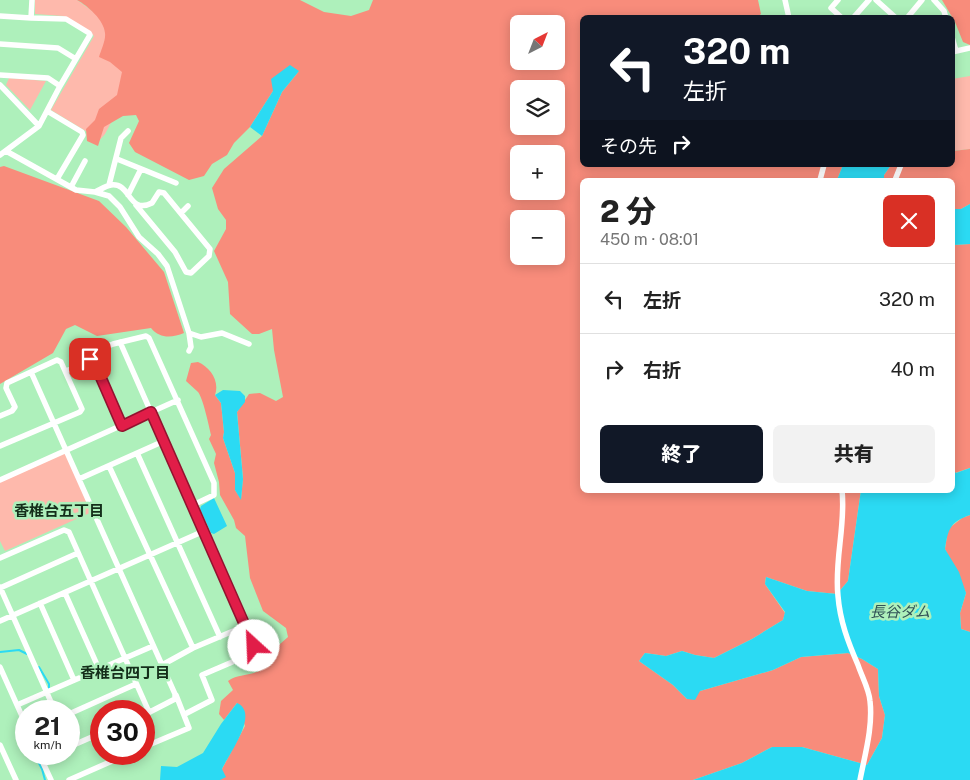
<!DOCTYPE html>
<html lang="ja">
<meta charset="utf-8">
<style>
body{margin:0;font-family:"Public Sans","Noto Sans JP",sans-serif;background:#f2f2f2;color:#222;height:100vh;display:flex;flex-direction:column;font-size:19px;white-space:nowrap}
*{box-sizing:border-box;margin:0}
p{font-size:16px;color:#767676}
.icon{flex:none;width:28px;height:28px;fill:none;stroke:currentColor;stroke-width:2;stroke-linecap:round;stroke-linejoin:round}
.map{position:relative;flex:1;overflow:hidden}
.panel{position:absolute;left:580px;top:178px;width:375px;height:315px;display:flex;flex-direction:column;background:#fff;border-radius:8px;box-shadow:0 2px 12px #0003}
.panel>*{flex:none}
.hud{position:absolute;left:580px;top:15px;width:375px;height:152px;border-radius:8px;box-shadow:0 2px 12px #0003;background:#111827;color:#fff;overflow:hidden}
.needle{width:32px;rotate:42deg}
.buttons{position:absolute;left:510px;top:15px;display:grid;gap:10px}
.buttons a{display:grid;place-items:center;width:55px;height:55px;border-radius:8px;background:#fff;box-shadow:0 2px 12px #0003;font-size:25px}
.speed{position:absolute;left:15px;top:700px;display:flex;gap:10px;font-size:25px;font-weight:700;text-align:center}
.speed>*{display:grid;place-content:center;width:65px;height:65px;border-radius:50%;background:#fff;box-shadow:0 2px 12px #0003;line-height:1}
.speed small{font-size:12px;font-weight:400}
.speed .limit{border:8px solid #d22;background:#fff;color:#111}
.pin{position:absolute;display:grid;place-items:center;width:42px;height:42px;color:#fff;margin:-21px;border-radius:10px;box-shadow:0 2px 8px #0006}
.me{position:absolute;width:55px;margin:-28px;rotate:335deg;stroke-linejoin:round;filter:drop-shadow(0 0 4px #0008)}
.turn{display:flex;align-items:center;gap:18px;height:105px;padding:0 20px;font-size:22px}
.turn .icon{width:65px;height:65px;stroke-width:2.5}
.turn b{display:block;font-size:35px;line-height:42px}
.then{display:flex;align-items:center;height:48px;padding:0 20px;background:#0003;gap:10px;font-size:19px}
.round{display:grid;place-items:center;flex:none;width:52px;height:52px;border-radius:8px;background:#f2f2f2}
.summary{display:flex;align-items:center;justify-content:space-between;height:85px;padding:0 20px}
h1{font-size:30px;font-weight:800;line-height:38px}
.cta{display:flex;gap:10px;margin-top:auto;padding:10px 20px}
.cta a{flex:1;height:58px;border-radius:8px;background:#111827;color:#fff;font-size:20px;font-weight:800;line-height:58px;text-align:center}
.cta a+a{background:#f2f2f2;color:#222}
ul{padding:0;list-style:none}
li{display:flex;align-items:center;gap:15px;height:70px;padding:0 20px;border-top:1px solid #e0e0e0}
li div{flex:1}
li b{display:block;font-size:19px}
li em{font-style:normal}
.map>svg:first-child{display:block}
</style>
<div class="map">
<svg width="970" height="780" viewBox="0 0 970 780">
<rect width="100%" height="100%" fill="#aef0bb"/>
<path fill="#feb9ac" d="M35,0H77L109,23L133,81L105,134L97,143L89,133L51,110L94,36L90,32L63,16L35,14Z
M970,76V149L952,151V79Z
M9,78L46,81L30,110L6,85Z
M65,453L92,512L5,551L0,541V482Z"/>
<path fill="#f88c7b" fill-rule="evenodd" d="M77,0H300L324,12L351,16L369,10L373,0H758L761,14L757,17L582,18V165H843L837,180H582V490H861L848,581L837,594L807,591L766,577L765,584L785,613L783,620L752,639L714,658L695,655L682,651L666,656L645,653L639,661L673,685L687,699L700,691L773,670L801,657L848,653L862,659L878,669L879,696L885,715L882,738L867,765L802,747H772L742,763L693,780H206L222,769L245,726L237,703L224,720L219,714L221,701L233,690L228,681C237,674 247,676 259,671L263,659L288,637L286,628L263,611L250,578L245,536L236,528L234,520L220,495L219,482L214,463L216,454L209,439L211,435C209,426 203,398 198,392C194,388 190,385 186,381L191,363L198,362C210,367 220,381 215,395L221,403L224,432L223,438L235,473V490L241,499L243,478L237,412L249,394L260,393L276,401L283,397L274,350L272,329L259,334H252L230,314L228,282L214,251L226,229V220L218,209L212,188L224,169L262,136L282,92L299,71L273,91L250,127L234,143L227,155L212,164L204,176L189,180L135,152L129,143L139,121L136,115L123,116L104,127L98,146L87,141L86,129L95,120L99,109L117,95L122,72L110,62L99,57C101,50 106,40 105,33C104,20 88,6 77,0ZM519,24H556V61H519ZM519,89H556V126H519ZM519,154H556V191H519ZM519,219H556V256H519Z
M942,0H970V45L963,42L955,22Z
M970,149V204L961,209H953L952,180H884V175L891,165H952L953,151Z
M4,166L99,201L126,227L164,272L184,333C172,338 160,339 151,328L97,336L75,325L66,329L53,353L0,384V167Z
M970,244V468L955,473L952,470V245Z
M970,515V632L961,629L960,613L966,593L945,549L948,529L962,518Z"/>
<path fill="#2bdaf3" d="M290,65L299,71L282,92L262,136L250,127L273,91L271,79Z
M843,165H891L884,175V180H837Z
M970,204V244L953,245V209H961Z
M223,390L240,391L245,396V402L237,412L243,479L241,500L235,490V473L223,438L224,432L221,403L215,395Z
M970,468V515C950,522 948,529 945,549L959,572L966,593L960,613L961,629L970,632V780H693L742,763L772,747H802L867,765L882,738L885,715L879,696L878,669L862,659L848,653L801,657L773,670L700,691L695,700L687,699L673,685L639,661L645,653L666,656L682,651L695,655L714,658L752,639L783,620L785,612L765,584L766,577L807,591L837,594L848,581L861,490H952L953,470L956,473Z
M214,498L227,526L214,534L211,533L200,509L201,506Z
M237,703C260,713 229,754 222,769L226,777L220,780H160L161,766L177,767L203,753L221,724Z"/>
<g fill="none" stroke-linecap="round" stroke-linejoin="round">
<path stroke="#2bdaf3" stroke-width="2" d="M0,652L19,650L27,654
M39,667L49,684V689
M47,711L49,704
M34,754L42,769L45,780"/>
<path stroke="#fff" stroke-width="5.5" d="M785,0L789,18
M838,0L831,8L842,18
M876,0L896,18
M934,0L944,11L946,18
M0,16L31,18
M853,18L869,0
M907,18L922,0
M952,37L956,51
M0,44L58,48L76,59
M952,52L970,48
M0,75L48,78L60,86
M0,85L39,126
M47,111L82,132L83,135L57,179
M6,151L76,190L95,192L109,196L120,207L139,237L158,254L167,266L189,333L201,337L222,333L249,344
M0,155L39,126L60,86L90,35L89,33L66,19L31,18L32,0
M117,159L176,183
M820,180L824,165
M895,180L901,165
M109,185L121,138L128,131
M71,187L85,161
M95,192C100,190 105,186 111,185C131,182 128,215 152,203L159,192L164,193L210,249L209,256L191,273L186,272L175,252L136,205
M128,195L141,169
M181,213L188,206
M120,342L254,646L251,654L202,675L212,700L185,714
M189,351L191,347L189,333
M91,359L95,364L122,426
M66,371C75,367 89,364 92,353L113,344L146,336L149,338L214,483V495L193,505
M31,372L175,694V699L144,715
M0,416L12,411L15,407L6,388L7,383L57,360L61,362L82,409L80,412L0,446
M137,453L220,637
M109,466L193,648
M79,479L164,441
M0,480L178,400
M842,490C846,525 834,561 838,596C840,621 848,642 858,665C862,677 869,689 870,701C873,727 865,754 860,780
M0,558L64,530L69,532L149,712
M0,587L55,711
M0,588L78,553
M65,593L99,669
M40,603L74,680
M0,621L204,531
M162,665L193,648L245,626
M0,667L26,725
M17,705L153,646
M69,714L136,684
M0,745L16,780
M69,747L101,733
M144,747L189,728L176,695
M39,754L51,780
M42,760L54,754
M69,780L128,754"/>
</g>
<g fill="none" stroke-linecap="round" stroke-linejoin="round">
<defs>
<path id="route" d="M90,359L95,364L122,426L151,412L254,646"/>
</defs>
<use href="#route" stroke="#92132f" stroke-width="12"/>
<use href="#route" stroke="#e11d48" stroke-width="9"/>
</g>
<g text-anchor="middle" stroke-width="5" stroke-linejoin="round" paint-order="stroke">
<g font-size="15" font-weight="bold" fill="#142e1a" stroke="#aef0bb">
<text x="59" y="516">香椎台五丁目</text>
<text x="125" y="678">香椎台四丁目</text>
</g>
<g font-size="15" font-style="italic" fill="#305157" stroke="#aef0bb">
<text x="900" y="617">長谷ダム</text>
</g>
</g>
</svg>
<div class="buttons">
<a><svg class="needle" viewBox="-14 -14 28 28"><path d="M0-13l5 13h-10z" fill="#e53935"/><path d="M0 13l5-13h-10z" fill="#767676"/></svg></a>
<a><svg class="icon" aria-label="layers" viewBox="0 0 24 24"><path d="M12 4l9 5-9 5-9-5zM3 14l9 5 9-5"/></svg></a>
<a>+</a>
<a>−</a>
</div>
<div class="speed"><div>21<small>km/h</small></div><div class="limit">30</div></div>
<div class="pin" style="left:90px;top:359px;background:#d93025"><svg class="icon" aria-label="arrive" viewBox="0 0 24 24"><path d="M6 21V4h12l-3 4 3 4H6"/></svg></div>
<svg class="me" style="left:254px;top:646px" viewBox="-20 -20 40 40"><circle r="19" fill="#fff"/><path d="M0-13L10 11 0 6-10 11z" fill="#e11d48"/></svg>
<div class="hud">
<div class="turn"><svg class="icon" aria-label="left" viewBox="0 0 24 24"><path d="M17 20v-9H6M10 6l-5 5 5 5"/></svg><div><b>320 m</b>左折</div></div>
<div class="then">その先<svg class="icon" aria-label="right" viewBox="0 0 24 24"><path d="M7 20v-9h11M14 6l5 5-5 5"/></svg></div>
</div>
<section class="panel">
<div class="summary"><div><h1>2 分</h1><p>450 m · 08:01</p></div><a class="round" style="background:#d93025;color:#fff"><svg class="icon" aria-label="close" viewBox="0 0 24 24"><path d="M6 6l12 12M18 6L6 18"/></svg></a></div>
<ul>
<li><svg class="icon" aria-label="left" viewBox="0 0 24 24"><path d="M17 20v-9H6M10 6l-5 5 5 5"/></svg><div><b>左折</b></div><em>320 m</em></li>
<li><svg class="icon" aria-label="right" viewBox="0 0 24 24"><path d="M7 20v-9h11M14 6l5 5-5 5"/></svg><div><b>右折</b></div><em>40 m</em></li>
</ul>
<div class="cta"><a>終了</a><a>共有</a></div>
</section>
</div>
